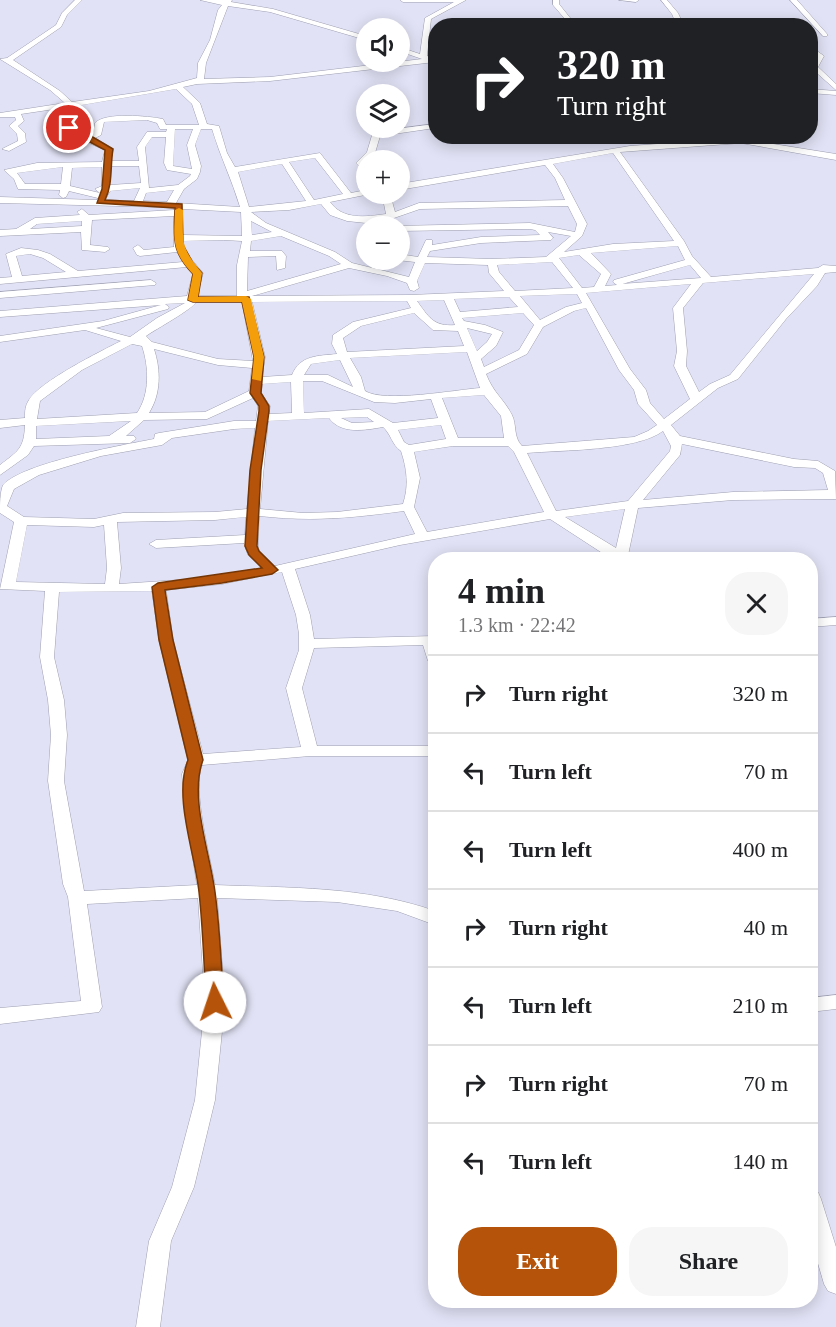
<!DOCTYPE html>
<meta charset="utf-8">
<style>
body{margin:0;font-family:"Times New Roman",serif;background:#f6f6f6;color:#202124;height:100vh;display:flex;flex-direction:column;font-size:22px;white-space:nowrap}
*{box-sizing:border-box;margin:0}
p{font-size:20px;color:#757577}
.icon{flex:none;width:33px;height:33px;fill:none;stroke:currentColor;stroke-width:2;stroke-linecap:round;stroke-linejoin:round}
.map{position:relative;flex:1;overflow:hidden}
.panel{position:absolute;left:428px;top:552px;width:390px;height:756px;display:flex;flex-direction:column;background:#fff;border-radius:24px;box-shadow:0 3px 15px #0003}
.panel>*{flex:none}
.top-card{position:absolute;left:428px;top:18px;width:390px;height:126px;border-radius:24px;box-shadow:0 3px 15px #0003;background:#202124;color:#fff;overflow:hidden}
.fabs{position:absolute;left:356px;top:18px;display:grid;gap:12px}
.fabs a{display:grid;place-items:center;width:54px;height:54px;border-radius:50%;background:#fff;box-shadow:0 3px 15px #0003;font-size:30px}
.pin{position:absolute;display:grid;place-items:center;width:51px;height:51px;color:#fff;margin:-26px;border:3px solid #fff;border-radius:50%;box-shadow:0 2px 6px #0007}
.me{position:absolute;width:66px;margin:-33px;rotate:356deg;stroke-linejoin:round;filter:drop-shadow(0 0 4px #0008)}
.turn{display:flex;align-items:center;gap:21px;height:126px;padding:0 30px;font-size:27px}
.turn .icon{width:78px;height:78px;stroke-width:2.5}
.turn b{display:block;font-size:42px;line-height:51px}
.round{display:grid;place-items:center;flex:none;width:63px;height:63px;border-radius:24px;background:#f6f6f6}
.overview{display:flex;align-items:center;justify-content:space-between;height:102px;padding:0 30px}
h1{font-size:36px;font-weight:700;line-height:45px}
.button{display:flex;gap:12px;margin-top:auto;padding:12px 30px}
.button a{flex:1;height:69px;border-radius:24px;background:#b45309;color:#fff;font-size:24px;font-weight:700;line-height:69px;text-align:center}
.button a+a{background:#f6f6f6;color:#202124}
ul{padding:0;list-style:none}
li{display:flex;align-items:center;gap:18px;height:78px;padding:0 30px;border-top:2px solid #e0e0e0}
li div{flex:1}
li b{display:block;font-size:22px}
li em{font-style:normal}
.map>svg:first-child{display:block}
</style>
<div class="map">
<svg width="836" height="1327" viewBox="0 0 836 1327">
<rect width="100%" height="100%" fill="#e1e2f5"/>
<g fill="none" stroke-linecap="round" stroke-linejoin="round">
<defs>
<path id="minor" d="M75,0H82L67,15L61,27L13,60L60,91L72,102L149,91L197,78L198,63L210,40L218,10L222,5L200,0H232L231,2L273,9L366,36V40L270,12L228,6L206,63L204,79L270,77L422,59L399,51V47L420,54L425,18L454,2H403L400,0H466L431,19L427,56L435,58V62L270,81L197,84L183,87L200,103L207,124L219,126L227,153L235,167L320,153L351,193L366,190V194H370L330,202C343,220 365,217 386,214L382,194H390L395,212L419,203L565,200L555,178L545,165L399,190V184L630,146L726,139L730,137L836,154V160L741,143L620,152L684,241L692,256L711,277L818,268L823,265L836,266V272L825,273L817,286L786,319L738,379L718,388L671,425L680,436L794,459L818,461L835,471L836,499L733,500L638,508L627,560H613L550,519L400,545L295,569L310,615L314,639L435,636V665L428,661L423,645L314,648L302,688L317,746H435V756H310L202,765C192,789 210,857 215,885C289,888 364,886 435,911V925L397,911L337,902L217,898L225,1002L215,1100L194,1187L171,1241L160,1327H136L149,1241L172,1187L195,1100L205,1002L198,898L87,904L102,1007L99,1012L0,1024V1008L81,1001L68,897L63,884L48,781L51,735L48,700L40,657L45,591L0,589L14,522L0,513C0,505 0,492 3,485C22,463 123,445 154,439L155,434L159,433L234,421H256L258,406L253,398L207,419L144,420L126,436H134L136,439L130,443L34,446L28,455L0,475V465C18,451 24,449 25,425L0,428V420L25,418C25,411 25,406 29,400C39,382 101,351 121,341L85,330L0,342V336L103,321L161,305L0,317V311L187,296L193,274L187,267L0,284V278L12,277L6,254L21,248L38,250L50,254L78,271L183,262L177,252L140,256L137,255L133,248L138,245L144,250L174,247V216L92,220L90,245L108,247L110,249L105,252L82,250L81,232L0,236V230L16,229L35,218L80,215L77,212L82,209L89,215L174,210V208L158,207L0,203V197L97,200L98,198L69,191L66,197L63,198L59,195L60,190L18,189L14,179L4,170L37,163L102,162L105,150L68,134L65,124L68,107L21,114L24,121L18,126L25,133L26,142L9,151L2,149L18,141L17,134L9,126L16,120L15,117H0V113L65,103L50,90L0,59L7,58L56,25L62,13ZM176,89L192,104L199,125H166L163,119C148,116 105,112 95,123L93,134L88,135L76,132L73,124L76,106ZM147,120L157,123L160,129H167L166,132H147L137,147L139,161H111L113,149L95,138L101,135L104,122ZM175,129H193L187,145L192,169L173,166ZM201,129H212C220,156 232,180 240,207L176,203L184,189L197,179L200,172L201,166L195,145ZM152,137H166L164,163L167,170L191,174L190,176L178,185L149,188L145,147ZM613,153L674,241L613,244L564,252L582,236L587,224L563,178L553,164ZM315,158L343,194L314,200L289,162ZM282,164L306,201L249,207L238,172ZM110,166H139L141,183L110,185ZM63,167L61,184H25L17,173ZM102,167V186L95,189L100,193L70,186L72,168ZM140,188L134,201L105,200L110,191ZM174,190L167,202L143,201L146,193ZM321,204L330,215L347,221L366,223L394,218L420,209L568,206L577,224L575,232L530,223L396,226H399V231L530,229L535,230L540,235L481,237L432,245V240H426L418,257L399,254L397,260L415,262L409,277L352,263L335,252L266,223L251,212L289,210ZM183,209L241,212L242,236L183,235ZM82,221V226L30,229L37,224ZM251,221L272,232L252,235ZM548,232L571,236L546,257L492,259L427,257L430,251L481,243L551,240L553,238ZM281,236L329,256L341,264L247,291L248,257L276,256L277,270L285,268L286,256L282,251H250L251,241ZM224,240L242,241L237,265V296H197L203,273C195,263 184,253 183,241ZM678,246L685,260L614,280L613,282L617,285L605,286L611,274L591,253ZM30,254L43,258L66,272L22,276L16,256ZM579,255L601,274L594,287L582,288L559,258ZM552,262L573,288L515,291L499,272L497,265ZM425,263L488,265L489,273L504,291L410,295L252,296L349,268L387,276L407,283L410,290L414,291L419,288L417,281ZM690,265L701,278L621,284H622ZM814,274L730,375L710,384L699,392L686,366L687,351L683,308L703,283ZM691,284L673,308L677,351L674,366L690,399L664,419L650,403L646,390L630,369L586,293ZM577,294L582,303L566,307L540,320L520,296ZM509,297L518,307L460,312L454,299ZM444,300L455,325C433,327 428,316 417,301ZM407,301L411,308L353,322L333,335L332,344L337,354C318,356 300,355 292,375L262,377L265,357L252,302ZM196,302H242L253,361L218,359L152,342L146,336C156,329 193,309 196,302ZM185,303L157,318L130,337L96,328L168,309L169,307L165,304ZM586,308L619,370L634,390L638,404L657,425L648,431L634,437L522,446C513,437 517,425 512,415C504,399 494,394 486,374L527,354L543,327L574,311ZM414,313L433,330L458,331L464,346L347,352L343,338L361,326ZM523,313L534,325L519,350L484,367L481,359L496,346L503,332L485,325L464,321L462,318ZM467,328L492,334L487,342L477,351ZM132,344L142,346C149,367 150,394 137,413L37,419L40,401L82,370ZM154,349L218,365L252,368L249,391L205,412L149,413C161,394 161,370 154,349ZM467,352L480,388C455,390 384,403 365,391L361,377L350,358ZM340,360L353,387L328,375H304L311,364ZM303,381H322L374,402L395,403L431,399L438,418L393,423L369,409L304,413ZM291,382L292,413L269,414L270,406L261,393L262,384ZM484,395L501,416L504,438H458L442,398ZM367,417L374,422L352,423L341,418ZM329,418C341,435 366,430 383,427C391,434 392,445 401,451C407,469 409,486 403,504L337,512L303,513L260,509L268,421ZM131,421L109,436L36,439V426ZM441,425L446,439L409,445L404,442L398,430ZM255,428L247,509L215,512L123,513L94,519L24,517L7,506L14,489L39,475L101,456L162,445L172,438L234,429ZM663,431L671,446L670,451L628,501L556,511L527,453C561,450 637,451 663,431ZM682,444L794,467L815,468L823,473L828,490L733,492L643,500L680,455ZM453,446H508L514,452L544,512L427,532L414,507L420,478L414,452ZM625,509L616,548L565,517ZM404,511L415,534L275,566L259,551L258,546L259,516C313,522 351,518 404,511ZM246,517L245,535L156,540L149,544L156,548L244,543L248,555L262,568L194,579L119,584L121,568L117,522L215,520ZM27,525L94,527L104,525L107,568L105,584L16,582ZM282,572L296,615L299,634V650L286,688L301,747L203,754L173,640L166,590L222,584ZM152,591L159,640L188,760L182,774L185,808L197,885L84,891L64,781L67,735L64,700L54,657L59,592Z
M553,0H559V4L571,19L566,26H559L565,19L553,5Z
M619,0H639L636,2Z
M661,0H667L678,13L684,26H677L672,14Z
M790,0H797L827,34V36H823Z
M810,46L824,56L818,67L836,84V90L810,67L816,56L810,51Z
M810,89L836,91V95L810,93Z
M435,124V128L380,136L375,153L365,163L366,173L356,163L367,152L373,132Z
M151,280L156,283L155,285L0,298V292Z
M836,617V625L810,627V619Z
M836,995V1009L810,1012V998Z
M810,1190L818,1192L821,1199L836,1247V1294L828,1291L824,1284L810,1236Z"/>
</defs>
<use href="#minor" stroke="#9e9fb1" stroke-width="1"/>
<use href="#minor" fill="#fff" fill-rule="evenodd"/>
</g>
<path fill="#b45309" stroke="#753606" stroke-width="1.5" d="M66,126H72L78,134L91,136L113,149C110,166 113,184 105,200L182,204L183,245L193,263L202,273L198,297H249L264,357L261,393L269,406V411L261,470L257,546L259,551L278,570L272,574L222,583L165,590L173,640L203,760C189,797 210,853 215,892C220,928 221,965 224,1002L221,1007L215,1009L209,1007L206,1002C204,965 203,928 199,892C195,853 173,797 188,760L159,640L152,587L158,583L262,568L249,555L245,546L250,470L259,411V406L250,393L254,357L242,302H193L188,300L193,274C171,251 174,238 175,208L97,203L102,189L105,150L86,140L73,138Z"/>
<path fill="#f59e0b" d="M179,208L183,210C183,244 180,246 202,273L198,297L246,296L251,299L264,357L261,381L252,379L254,357L242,302H193L188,300L193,274C171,251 174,239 175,210Z"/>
</svg>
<div class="fabs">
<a><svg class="icon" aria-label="sound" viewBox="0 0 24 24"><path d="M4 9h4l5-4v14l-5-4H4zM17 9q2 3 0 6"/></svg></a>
<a><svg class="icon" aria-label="layers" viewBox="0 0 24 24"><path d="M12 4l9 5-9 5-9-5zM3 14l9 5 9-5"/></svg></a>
<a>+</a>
<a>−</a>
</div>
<div class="pin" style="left:69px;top:128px;background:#d93025"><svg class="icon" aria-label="arrive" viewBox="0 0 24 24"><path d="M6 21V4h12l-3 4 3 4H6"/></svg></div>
<svg class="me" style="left:215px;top:1002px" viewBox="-20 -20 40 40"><circle r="19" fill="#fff"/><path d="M0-13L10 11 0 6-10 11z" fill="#b45309"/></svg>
<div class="top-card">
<div class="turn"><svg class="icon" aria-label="right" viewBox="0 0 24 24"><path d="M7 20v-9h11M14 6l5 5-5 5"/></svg><div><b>320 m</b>Turn right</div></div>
</div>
<section class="panel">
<div class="overview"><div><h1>4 min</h1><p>1.3 km · 22:42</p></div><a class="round"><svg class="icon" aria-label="close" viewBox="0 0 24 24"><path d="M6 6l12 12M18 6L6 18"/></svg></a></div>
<ul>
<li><svg class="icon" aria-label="right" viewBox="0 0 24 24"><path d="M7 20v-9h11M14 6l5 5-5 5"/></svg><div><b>Turn right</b></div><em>320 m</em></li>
<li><svg class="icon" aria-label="left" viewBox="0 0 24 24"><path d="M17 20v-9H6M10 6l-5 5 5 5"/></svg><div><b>Turn left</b></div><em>70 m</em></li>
<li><svg class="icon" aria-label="left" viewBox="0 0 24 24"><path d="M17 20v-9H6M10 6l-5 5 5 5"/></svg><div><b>Turn left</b></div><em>400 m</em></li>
<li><svg class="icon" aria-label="right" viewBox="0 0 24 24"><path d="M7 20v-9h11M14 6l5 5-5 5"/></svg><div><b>Turn right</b></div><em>40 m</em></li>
<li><svg class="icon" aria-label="left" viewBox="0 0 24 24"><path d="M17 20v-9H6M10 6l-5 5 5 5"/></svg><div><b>Turn left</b></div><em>210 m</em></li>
<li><svg class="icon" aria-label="right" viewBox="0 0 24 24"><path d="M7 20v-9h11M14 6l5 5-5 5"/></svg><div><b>Turn right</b></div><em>70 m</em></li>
<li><svg class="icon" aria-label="left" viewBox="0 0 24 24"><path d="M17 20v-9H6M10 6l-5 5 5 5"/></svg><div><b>Turn left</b></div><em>140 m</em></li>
</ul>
<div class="button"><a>Exit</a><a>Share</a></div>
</section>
</div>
